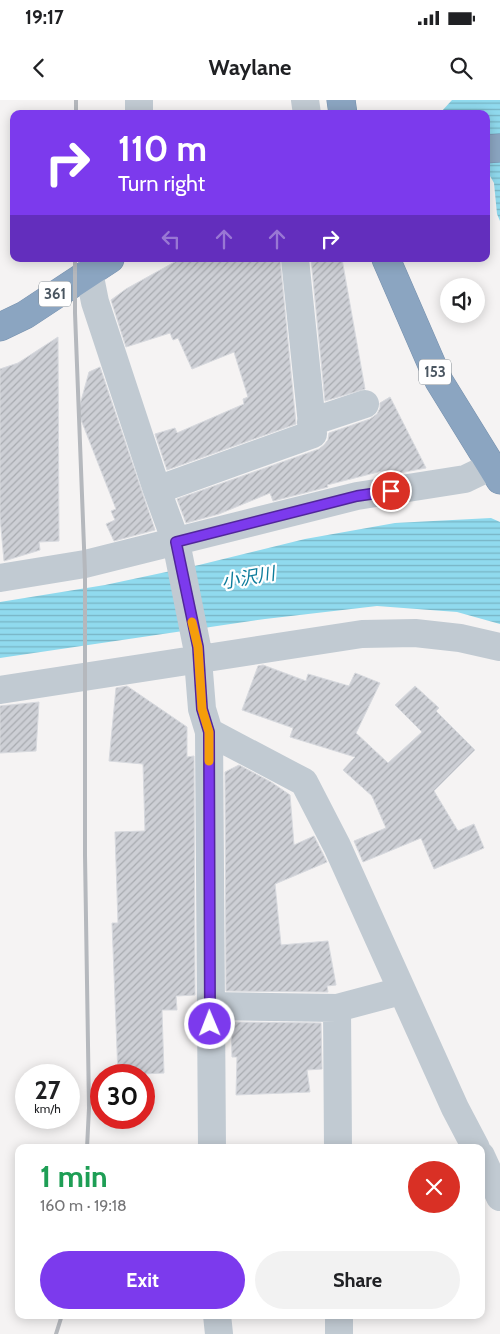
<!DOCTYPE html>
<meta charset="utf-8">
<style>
body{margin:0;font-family:Cabin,"Noto Sans JP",sans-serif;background:#f2f2f2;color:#202124;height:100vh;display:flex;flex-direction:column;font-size:19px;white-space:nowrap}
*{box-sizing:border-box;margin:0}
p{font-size:16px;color:#757577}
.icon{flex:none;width:28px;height:28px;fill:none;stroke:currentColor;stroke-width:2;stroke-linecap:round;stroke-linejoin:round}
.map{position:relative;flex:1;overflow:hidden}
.panel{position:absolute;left:15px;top:1044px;width:470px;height:175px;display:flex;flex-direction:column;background:#fff;border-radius:10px;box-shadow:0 2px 12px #0003}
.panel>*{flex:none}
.guide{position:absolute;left:10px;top:10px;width:480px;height:152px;border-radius:10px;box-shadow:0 2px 12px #0003;background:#7c3aed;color:#fff;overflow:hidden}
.tools{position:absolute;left:440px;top:178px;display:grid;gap:10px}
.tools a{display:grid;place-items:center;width:45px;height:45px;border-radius:50%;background:#fff;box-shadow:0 2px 12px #0003;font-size:25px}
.speed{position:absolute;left:15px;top:964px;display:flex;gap:10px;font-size:25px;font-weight:700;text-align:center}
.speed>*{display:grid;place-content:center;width:65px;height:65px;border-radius:50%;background:#fff;box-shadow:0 2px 12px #0003;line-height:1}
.speed small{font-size:12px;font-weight:400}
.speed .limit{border:8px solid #d22;background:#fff;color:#111}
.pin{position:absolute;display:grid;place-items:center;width:42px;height:42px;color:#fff;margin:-21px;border:2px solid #fff;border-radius:50%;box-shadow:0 1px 5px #0007}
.me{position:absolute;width:55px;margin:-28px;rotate:359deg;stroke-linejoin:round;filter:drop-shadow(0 0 4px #0008)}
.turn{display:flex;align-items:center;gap:18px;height:105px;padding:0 25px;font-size:22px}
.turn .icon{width:65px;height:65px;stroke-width:2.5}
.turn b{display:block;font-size:35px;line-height:42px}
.lanes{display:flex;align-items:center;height:48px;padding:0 25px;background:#0003;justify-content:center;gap:25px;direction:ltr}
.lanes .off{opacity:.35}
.round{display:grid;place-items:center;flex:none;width:52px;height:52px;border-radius:26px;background:#f2f2f2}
.summary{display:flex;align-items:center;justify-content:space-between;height:85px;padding:0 25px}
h1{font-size:30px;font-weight:700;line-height:38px;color:#1e9e55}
.cta{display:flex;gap:10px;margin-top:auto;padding:10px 25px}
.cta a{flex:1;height:58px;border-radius:30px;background:#7c3aed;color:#fff;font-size:20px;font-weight:700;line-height:58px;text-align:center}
.cta a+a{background:#f2f2f2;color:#202124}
.status{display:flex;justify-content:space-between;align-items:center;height:35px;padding:0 25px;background:#fff;direction:ltr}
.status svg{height:14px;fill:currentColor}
header{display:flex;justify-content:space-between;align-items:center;height:65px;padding:0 25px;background:#fff;font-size:22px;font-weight:700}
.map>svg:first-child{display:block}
</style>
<div class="status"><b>19:17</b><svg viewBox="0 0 49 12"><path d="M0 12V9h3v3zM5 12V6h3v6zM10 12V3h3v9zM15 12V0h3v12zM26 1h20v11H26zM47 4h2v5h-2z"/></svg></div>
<header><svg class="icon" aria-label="back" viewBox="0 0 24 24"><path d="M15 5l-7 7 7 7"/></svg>Waylane<svg class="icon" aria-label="search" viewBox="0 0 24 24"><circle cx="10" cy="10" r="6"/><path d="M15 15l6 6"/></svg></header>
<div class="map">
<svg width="500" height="1234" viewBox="0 0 500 1234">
<defs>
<pattern id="water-rules" width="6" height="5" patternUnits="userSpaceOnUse" patternTransform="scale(1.25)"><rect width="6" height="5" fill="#90daee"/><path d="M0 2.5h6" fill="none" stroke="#78b4c4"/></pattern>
<pattern id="building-hatch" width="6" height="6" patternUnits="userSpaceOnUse" patternTransform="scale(1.25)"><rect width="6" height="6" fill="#cdcfd5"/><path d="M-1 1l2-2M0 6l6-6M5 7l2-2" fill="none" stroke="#a8abb0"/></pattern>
</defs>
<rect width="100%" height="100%" fill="#f5f3f3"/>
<path fill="url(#water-rules)" d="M452,0H500V121L497,114L494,83L486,69V14H443L441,12Z
M491,418L500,422V524L457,512L377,506L265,519L0,558V502L105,485L199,465L305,439L395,423Z"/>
<path fill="url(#building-hatch)" stroke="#d7d9de" d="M180,159H280L296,324L167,370L155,334L175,328L177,333L244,304L243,299L248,297L234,252L192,269L178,238L173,240L170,233L126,247L111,200L126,189Z
M311,159H342L365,289L325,301Z
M58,237L59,441L39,442L40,450L4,461L0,417V269L18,263Z
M100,267L155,430L114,441L106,424L115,420L111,411L116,409L78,312L89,272Z
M390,297L426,368L383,376L382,371L327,385L328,387L273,401L270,393L219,414L186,423L177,399L319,349L324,345L328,340L329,333L370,319L377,314L380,308V303Z
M263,565L306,581L308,574L349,586L355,573L380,583L356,633L388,663L422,632L395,605L415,586L439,608L436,611L475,650L434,691L458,731L474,724L484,748L434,769L421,738L363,762L354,741L386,728L372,696L343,670L355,657L290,637L293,628L242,610L258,566Z
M127,586L187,627V657L194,656L195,895L176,896L177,910H162L164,973L118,975L112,823H118L115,732L145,731L143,664L109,661L116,588Z
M39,602L36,651L0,653V606Z
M239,665L271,682L290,695L294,745L314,736L327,762L275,784L281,845L328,841L336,885L327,886L328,892L226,891L225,672Z
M231,922L321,923L322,969L307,970L310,992L236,995L237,957H232Z"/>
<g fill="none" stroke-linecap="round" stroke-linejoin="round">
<defs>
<path id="highway" d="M341,0L343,14
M486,49L500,48
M386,159L439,281L500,380
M0,227L25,215L110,159"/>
</defs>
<use href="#highway" stroke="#7690ad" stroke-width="29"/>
<path stroke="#c1cad2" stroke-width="28" d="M139,0V14
M305,0L307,14
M89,172L95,202L157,390L176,442L197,547L202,609L209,632L212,1048
M311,322L365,304
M157,390L313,334L295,159
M0,478L85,464L357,396L465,379L492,366
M0,590L362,534L415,533L460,538L500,547
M209,632L304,682L337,746L455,1008L476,1048
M210,906L337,908L401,891
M337,908L338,1048
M481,1056L500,1097
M217,1215L219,1234
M339,1215V1234"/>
<use href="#highway" stroke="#8ba5c1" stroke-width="28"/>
<path stroke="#b5b8bd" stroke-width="4" d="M76,14V0
M75,159V213L85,473V755L89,1008L87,1048
M56,1234L62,1215"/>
</g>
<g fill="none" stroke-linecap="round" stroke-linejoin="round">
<defs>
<path id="route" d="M210,924L209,632L202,609L198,547L176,442L357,396L391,391"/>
</defs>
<use href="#route" stroke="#51269a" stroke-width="12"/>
<use href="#route" stroke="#7c3aed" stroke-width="9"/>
<path stroke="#f59e0b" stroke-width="9" d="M192,522L198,547L202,609L209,632V661"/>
</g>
<g text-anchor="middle" stroke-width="4.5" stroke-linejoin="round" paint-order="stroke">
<g fill="#fff" stroke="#808990" stroke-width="1">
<rect x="39" y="181.5" width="32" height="25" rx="4"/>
<rect x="419" y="259.5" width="32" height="25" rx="4"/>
</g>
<g font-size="15" font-weight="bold" fill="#4a5661">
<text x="55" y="199">361</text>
<text x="435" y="277">153</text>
</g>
<g font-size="18" font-style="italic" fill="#0c7c9b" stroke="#fff">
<text transform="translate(248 478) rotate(-10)" y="6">小沢川</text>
</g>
</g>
</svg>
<div class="tools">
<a><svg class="icon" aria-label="sound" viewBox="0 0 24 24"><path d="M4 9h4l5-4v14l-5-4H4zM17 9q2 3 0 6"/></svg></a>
</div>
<div class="speed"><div>27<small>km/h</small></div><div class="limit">30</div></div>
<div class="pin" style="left:391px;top:391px;background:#d93025"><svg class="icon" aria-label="arrive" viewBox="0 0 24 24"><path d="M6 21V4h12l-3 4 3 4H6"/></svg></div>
<svg class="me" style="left:210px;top:924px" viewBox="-20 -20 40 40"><circle r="17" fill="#7c3aed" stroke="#fff" stroke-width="3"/><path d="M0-11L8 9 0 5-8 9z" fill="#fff"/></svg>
<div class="guide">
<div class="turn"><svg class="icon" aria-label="right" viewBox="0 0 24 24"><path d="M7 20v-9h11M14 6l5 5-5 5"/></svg><div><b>110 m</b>Turn right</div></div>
<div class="lanes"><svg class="icon off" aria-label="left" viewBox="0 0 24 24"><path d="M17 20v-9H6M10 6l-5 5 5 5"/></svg><svg class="icon off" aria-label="ahead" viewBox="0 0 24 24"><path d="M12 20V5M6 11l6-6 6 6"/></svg><svg class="icon off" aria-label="ahead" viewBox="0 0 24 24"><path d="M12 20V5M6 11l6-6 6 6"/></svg><svg class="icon" aria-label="right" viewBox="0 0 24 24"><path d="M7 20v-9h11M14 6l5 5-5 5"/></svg></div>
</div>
<section class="panel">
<div class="summary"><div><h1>1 min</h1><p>160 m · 19:18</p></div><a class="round" style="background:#d93025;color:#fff"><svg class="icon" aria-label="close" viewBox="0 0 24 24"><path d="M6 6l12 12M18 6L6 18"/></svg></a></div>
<div class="cta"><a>Exit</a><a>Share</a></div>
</section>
</div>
